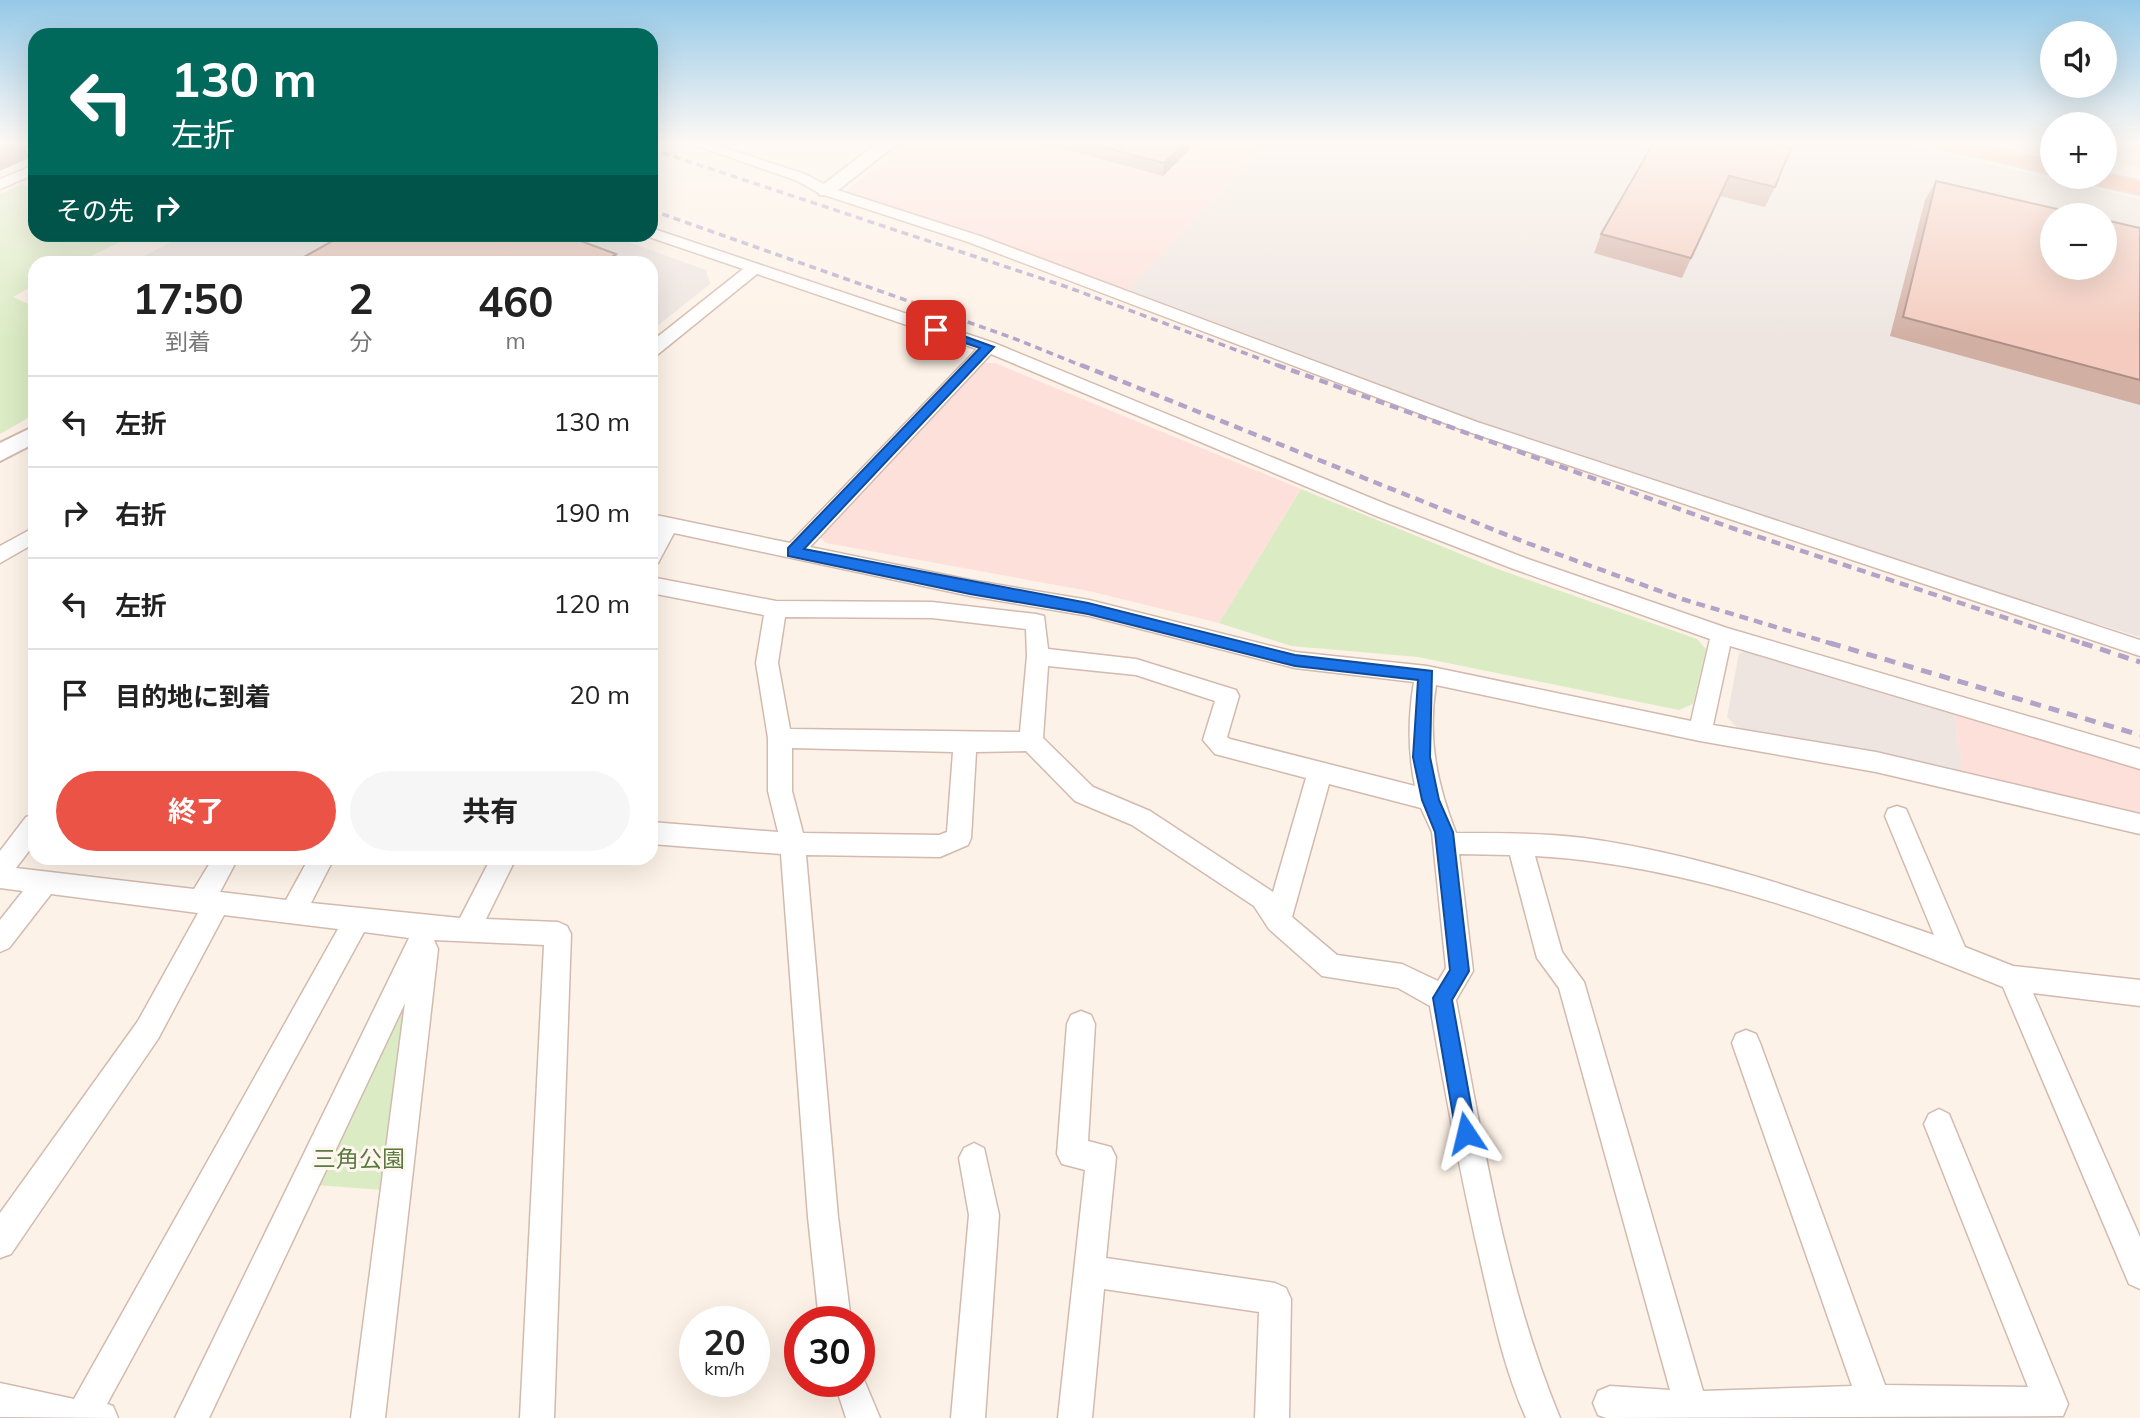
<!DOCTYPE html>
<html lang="ja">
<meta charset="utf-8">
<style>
body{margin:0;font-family:Mulish,"Noto Sans JP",sans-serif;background:#f6f6f6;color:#222;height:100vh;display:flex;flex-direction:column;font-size:26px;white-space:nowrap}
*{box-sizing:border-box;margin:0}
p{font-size:23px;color:#767676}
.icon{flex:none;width:38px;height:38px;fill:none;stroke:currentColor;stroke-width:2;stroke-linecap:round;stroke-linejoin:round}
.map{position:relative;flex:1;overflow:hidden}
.panel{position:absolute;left:28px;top:256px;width:630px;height:609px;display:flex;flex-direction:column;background:#fff;border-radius:21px;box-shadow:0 7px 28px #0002}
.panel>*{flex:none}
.banner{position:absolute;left:28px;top:28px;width:630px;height:214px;border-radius:21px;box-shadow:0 7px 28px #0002;background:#00695c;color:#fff;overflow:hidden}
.fabs{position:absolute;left:2040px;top:21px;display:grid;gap:14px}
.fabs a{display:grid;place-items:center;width:77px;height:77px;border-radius:50%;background:#fff;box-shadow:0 7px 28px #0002;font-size:35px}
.speed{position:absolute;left:679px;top:1306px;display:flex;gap:14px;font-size:35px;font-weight:700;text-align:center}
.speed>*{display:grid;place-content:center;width:91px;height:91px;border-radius:50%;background:#fff;box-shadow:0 7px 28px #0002;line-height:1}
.speed small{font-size:18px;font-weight:400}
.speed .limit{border:10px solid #d22;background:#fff;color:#111}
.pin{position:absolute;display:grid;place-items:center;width:60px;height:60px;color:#fff;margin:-30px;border-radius:14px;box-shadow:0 4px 10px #0006}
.me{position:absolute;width:77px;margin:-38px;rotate:350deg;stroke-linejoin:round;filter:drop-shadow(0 0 5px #0008)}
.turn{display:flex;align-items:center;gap:24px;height:147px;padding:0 28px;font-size:32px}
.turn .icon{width:91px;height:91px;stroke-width:2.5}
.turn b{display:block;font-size:49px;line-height:60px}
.then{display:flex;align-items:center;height:66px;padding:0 28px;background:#0003;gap:14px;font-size:26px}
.eta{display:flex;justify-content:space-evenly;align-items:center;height:119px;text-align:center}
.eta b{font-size:42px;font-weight:700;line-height:49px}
.cta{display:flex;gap:14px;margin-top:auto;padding:14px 28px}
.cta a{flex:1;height:80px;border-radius:42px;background:#ec5347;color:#fff;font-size:28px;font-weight:700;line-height:80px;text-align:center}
.cta a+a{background:#f6f6f6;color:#222}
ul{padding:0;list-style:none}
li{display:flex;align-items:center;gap:21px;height:91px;padding:0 28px;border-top:2px solid #e0e0e0}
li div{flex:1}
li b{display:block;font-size:26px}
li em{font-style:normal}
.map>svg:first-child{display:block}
</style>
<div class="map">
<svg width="2140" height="1418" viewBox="0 0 2140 1418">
<rect width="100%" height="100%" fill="#fdf2e7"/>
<path fill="#fee0db" d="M910,142H1269L1128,290L974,234L843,193Z
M2105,142H2140V167L2105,159Z
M982,363H995L1301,489L1219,623L1089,591L826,543L819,536Z
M1954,713L2140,766V817L1963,776Z"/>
<path fill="#eee5e1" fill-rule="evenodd" d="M1269,142H1897L2140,199V637L2098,624L2067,620L1704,502L1400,396L1128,290ZM2053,215H2105V268H2053Z
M606,234L706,270L710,284L651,331V262H132L185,235Z
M1751,650L1954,713L1963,776L1738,728L1727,717L1739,653Z"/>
<path fill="#dbecc4" d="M22,184L35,189V234L134,235L79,262H35V285L13,297L35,307V414L0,434V194Z
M1301,489L1495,568L1697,639L1706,649L1693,704L1679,710L1418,657L1291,646L1219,623Z
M413,976L383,1190L316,1185Z"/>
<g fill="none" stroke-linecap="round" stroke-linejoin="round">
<defs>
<path id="minor" d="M686,142H707L805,174L831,188L980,236L1477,422L2140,640V656L1463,430L968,242L821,194L795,180Z
M35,165V174L0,189V179Z
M651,228L994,343L1388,505L1525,558L1727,628L2140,749V769L1730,646L1713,725L1876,752L2140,814V834L1876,772L1700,741L1436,685C1427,738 1437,784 1456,833C1499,833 1542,833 1584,838C1705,855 1820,896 1934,935L1885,816L1888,809L1897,806L1906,809L1909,816L1965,947L2013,966L2140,980V1006L2033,993L2140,1237V1289L2129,1284L2003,987C1855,927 1696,865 1535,856L1562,952L1584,982L1703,1391L1852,1386L1732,1043L1736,1034L1746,1030L1756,1034L1760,1043L1885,1385L2028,1387L1924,1124L1929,1114L1939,1109L1949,1114L2068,1404L2063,1416L1606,1418L1598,1415L1593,1403L1598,1391L1610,1386L1670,1390L1559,988L1537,958L1510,855L1459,854L1473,971L1456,1000C1483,1140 1505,1286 1560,1418H1526C1504,1369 1493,1316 1481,1264C1461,1178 1445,1092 1430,1006L1398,988L1322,976L1269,929L1254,906L1132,825L1075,801L1026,751L976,752L971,838L968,845L940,857L806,855L838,1217L851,1321H819L808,1217L781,854L651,844V822L778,832L768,791V738L756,663L764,615L651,593V577L776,601L932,602L1036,614L1044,616L1048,649L1136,659L1236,690L1239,696L1227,737L1230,739L1415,786C1408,752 1408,717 1414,682L1295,668L1089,616L970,596L674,533L658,563L651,565V538L656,529L651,528V514L790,543L977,349L757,274L657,355L651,356V342L743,269L646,236L651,234ZM991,354L1374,515L1511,568L1710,639L1691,721L1427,666L1295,652L1089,600L970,580L810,547ZM785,617L932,618L1026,629L1027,656L1020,732L790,729L778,663ZM1048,666L1136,675L1215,701L1203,740L1215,754L1306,778L1273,892L1150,811L1093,787L1043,738ZM792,748L953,752L947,832L939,835L803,833L792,791ZM1329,784L1421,808L1432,832L1446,968L1438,981L1402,964L1337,955L1292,917Z
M35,527V543L0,563V546Z
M35,814V843L16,868L194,889L213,858H238L220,892L286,900L309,858H334L311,903L460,918L491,858H516L486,919L558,922L567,926L571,934L554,1418H520L544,945L434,940L438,949L385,1418H351L405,1003L209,1418H175L409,938L364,932L107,1404L113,1406L118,1418L0,1417V1383L74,1399L338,929L224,915L158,1039L11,1254L0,1258V1213L138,1021L198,913L51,894L9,948L0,952V920L23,891L0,888V851L26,817Z
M1081,1011L1091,1015L1095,1024L1088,1141L1111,1147L1116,1157L1106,1258L1275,1283L1286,1288L1291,1299L1289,1418H1255L1259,1312L1104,1289L1092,1418H1058L1085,1170L1062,1164L1057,1154L1067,1024L1071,1015Z
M974,1143L984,1148L999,1215L985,1418H951L969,1215L959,1158L964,1148Z
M859,1368L880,1418H846L834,1381H859Z"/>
<path id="tertiary" d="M879,142H899L832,195H820L817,191L820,187Z
M35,426V443L0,461V443Z"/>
<path id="trunk" d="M1933,142H1972L2053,161V175L1936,147Z
M2105,173L2140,181V195L2083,182L2079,177H2105Z"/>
</defs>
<use href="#minor" stroke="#d3baaf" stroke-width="3"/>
<use href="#tertiary" stroke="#d3baaf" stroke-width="4"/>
<use href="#trunk" stroke="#dcd2d0" stroke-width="3"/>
<use href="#minor" fill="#fff" fill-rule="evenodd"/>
<use href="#tertiary" fill="#fff" fill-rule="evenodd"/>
<use href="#trunk" fill="#fcb99d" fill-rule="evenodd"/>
<path stroke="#b2a4c9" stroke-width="3.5" stroke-dasharray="7 5" stroke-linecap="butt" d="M651,149L1067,287L1282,367
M651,210L1013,338L1085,367"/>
<path stroke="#b2a4c9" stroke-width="4.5" stroke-dasharray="9 6" stroke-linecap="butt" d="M1081,365L1527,543L1682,599L1836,645
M1277,365L1732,528L2088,645"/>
<path stroke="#b2a4c9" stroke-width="5" stroke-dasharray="11 8" stroke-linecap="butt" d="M1830,643L2140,735
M2082,643L2140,662"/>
</g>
<path fill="#d2afa3" d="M1037,142H1197L1163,176Z
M1654,142L1775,187L1765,207L1720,196L1682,278L1594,253L1601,234Z
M1936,181L2140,228V405L1890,336L1925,200Z"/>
<path fill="#ab8e85" d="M8,142H35V144L25,149L31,157L0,171V146Z
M1186,142H1197L1163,176L1164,163Z
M616,254L619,262H604Z"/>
<path fill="#f4cbbe" stroke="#ab8e85" stroke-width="2" d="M1084,142H1186L1164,163Z
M1654,142H1766L1791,148L1775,187L1729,176L1691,258L1601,234Z
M1936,181L2083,215H2053V268H2105V220L2140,228V380L1903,317Z
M345,234H562L616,254L604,262H295Z"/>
<linearGradient id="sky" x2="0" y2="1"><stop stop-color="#95c9e8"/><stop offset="0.42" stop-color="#fef9f4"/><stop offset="1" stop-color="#fef9f4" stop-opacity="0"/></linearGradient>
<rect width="2140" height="340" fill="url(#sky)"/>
<path fill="#1a73e8" stroke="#114b97" stroke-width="2" d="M936,326L994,347L804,549L1088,603L1295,655L1432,671L1430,757L1439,800L1453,832L1469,971L1452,1000L1476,1133L1473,1140L1466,1143L1459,1140L1456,1133L1433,998L1450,970L1435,832L1422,800L1413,757L1418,680L1295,666L1088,614L970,594L788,556V548L980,348L932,332L930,330Z"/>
<g text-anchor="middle" stroke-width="6" stroke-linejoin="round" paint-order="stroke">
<g font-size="23" fill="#587a3e" stroke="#fff6ef">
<text x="359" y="1167">三角公園</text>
</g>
</g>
</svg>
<div class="fabs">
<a><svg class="icon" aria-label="sound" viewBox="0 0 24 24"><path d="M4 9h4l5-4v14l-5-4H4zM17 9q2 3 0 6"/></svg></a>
<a>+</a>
<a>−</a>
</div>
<div class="speed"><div>20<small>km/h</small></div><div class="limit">30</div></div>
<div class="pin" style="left:936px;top:330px;background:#d93025"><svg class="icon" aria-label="arrive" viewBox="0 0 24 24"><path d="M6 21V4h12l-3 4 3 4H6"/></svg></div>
<svg class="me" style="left:1466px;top:1133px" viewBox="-20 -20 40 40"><path d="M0-17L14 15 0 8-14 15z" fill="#1a73e8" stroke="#fff" stroke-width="4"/></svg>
<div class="banner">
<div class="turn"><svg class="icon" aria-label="left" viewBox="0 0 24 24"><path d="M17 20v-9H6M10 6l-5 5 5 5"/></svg><div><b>130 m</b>左折</div></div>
<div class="then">その先<svg class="icon" aria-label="right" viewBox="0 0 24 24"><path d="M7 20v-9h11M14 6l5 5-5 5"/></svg></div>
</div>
<section class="panel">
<div class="eta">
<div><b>17:50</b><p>到着</p></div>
<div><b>2</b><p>分</p></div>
<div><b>460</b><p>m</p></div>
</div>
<ul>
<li><svg class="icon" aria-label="left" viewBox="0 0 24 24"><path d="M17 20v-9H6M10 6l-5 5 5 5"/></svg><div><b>左折</b></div><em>130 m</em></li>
<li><svg class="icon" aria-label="right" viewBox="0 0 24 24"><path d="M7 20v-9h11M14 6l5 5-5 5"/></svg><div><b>右折</b></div><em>190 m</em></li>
<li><svg class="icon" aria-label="left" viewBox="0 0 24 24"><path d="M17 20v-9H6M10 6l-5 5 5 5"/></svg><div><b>左折</b></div><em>120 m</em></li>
<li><svg class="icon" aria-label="arrive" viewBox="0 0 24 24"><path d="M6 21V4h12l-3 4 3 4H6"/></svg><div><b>目的地に到着</b></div><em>20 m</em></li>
</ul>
<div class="cta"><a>終了</a><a>共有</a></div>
</section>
</div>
